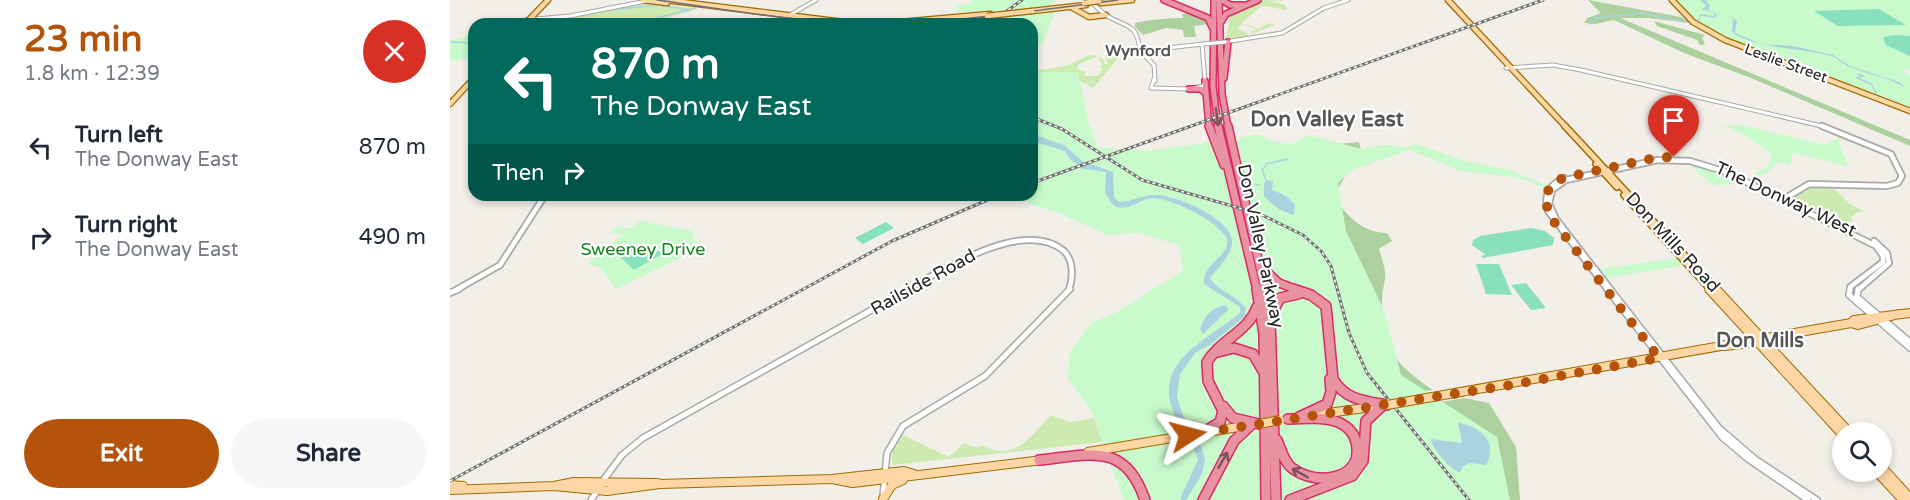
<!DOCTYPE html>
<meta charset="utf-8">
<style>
body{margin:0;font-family:"Varela Round",sans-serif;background:#f6f6f7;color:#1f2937;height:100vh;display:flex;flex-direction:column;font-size:22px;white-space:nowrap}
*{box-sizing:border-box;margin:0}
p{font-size:20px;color:#747a83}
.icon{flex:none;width:33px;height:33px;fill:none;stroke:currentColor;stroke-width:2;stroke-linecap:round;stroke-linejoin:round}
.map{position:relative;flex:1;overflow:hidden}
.panel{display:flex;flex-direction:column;background:#fff;width:450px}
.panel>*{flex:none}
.guide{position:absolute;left:18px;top:18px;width:570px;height:183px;border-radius:18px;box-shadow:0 3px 9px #0003;background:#00695c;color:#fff;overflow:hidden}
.buttons{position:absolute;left:1382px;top:422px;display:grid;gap:12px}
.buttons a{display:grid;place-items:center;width:60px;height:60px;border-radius:50%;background:#fff;box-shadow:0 3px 9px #0003;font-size:30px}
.pin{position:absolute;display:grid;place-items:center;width:51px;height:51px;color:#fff;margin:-62px -26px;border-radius:50% 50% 50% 0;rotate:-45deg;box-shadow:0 0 6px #0007}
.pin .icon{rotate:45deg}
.me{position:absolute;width:66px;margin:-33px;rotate:81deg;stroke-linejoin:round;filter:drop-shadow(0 0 4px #0008)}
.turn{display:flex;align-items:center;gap:21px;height:126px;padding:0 24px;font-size:27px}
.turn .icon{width:78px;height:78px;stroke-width:2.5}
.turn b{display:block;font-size:42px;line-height:51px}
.then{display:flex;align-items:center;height:57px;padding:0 24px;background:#0003;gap:12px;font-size:22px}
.round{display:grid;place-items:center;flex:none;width:63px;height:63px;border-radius:32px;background:#f6f6f7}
.overview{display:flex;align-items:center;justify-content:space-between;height:102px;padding:0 24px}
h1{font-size:36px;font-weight:700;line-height:45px;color:#b45309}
.primary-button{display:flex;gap:12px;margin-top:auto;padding:12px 24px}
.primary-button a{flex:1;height:69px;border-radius:36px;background:#b45309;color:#fff;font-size:24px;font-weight:700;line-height:69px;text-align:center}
.primary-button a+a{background:#f6f6f7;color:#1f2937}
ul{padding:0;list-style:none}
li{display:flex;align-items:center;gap:18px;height:90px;padding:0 24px}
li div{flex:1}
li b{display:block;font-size:22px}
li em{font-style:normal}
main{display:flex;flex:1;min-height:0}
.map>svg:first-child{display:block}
</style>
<main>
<section class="panel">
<div class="overview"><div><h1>23 min</h1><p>1.8 km · 12:39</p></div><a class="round" style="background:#d93025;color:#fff"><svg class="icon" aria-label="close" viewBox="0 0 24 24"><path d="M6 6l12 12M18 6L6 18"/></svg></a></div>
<ul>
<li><svg class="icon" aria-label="left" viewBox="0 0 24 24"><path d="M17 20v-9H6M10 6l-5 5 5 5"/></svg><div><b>Turn left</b><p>The Donway East</p></div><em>870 m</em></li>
<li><svg class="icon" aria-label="right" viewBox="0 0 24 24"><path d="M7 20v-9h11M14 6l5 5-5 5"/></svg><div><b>Turn right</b><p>The Donway East</p></div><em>490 m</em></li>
</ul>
<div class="primary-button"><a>Exit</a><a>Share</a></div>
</section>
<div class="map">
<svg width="1460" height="500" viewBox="0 0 1460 500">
<rect width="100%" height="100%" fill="#f2efe9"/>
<path fill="#cdebb0" d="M813,0H821L820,4L822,0H836L823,1L835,5L837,10L812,6L792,23L809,29L818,23L825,25L802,34L800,32L806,29L792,24L788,29L797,33L799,37L776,39L780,16Z
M199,2L248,9L195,24H79L85,21Z
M672,54L643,88L622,77L582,71L616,66L639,55L648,56L629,64L627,68L635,72V76H648L653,69L650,68L652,64L648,58H652L655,64H658L655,56Z
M1358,185L1381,186L1399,203L1415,212H1408L1400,218L1403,220L1395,225L1339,198Z
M601,415L620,422L644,418L653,442L442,465V449L451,434L499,457L514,443L527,448L532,445C565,463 580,437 601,415Z"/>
<path fill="#add19e" d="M1138,0L1231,17L1240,23L1198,18H1170L1460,140V146L1301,78L1234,53L1164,20L1145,24L1134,23L1137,18L1151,13Z
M738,13L750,16L759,24L744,26L746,37H734L733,30L716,28L693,35L685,27V23C695,20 721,18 733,18L732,14Z
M1204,21L1255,35L1252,38L1255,44L1250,45L1247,40L1207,26Z
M823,141L844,148L909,142L911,150L936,145L954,149C935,155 920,167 900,168L883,197C899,217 911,232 937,233L942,241L929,249C931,256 934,264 935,272C936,281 932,290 932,299C932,347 944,364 983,390L954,393Z
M1014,398L1039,403L1066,447L1070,500H1028L965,407Z"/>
<path fill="#c8facc" d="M522,0H605L601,5L586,8L582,11H605L593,44L582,48V24H506L505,21L536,17L534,10L509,13L506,6L522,3Z
M1225,0H1460V69L1451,70L1460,76V109L1275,38L1242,19Z
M24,36V57L0,61V40Z
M582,72H628L638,121L647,147L697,151L807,135L828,143L842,144L859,135L911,149L938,145L956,148L964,143L1012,160L1060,170L1098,186L1096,189L1076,180L1062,177L1010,171L960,150L902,170L888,183L896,231L934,310L951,375L1047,437L1060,500H674L642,412L617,377L621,350L643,322L663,314L733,271L729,245L689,233L658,235L604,211L578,204L577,195H582Z
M861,110C874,117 886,112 898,118C879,129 871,124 855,113Z
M1286,124L1375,145L1395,134L1398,136L1388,142L1398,166L1343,153L1340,165L1327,162L1324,167L1304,181L1298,179L1319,165L1321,155L1312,146L1281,128L1268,129Z
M1236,162L1264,169L1292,182L1264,186Z
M190,221L243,231V238L252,247L166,289L151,268L137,263L174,234L160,233L165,227L181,228Z
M1228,258L1235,265L1155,278L1148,269Z"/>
<path fill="#88e0be" d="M1429,9L1456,25L1388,26L1364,11Z
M1445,35L1460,36V56L1436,45L1433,37Z
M436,222L444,228L413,244L405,238Z
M1081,228L1095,231L1104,238L1103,245L1033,258L1031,256L1036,255L1022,245L1023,240L1030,236Z
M199,248L214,253L184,270L168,255L182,249Z
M1026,264H1049L1062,295L1036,294Z
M1076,283L1096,308L1081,310L1061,285Z"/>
<path fill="#aad3df" d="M1256,0L1260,6L1258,10L1287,20L1285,33L1311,44L1343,46L1383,55L1402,67L1449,82L1460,93C1444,76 1418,76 1398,66C1390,63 1386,56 1378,55C1358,50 1292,46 1282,31L1283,18L1252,9L1256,6L1251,0Z
M582,134L614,145L632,161L663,172L664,198L669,202C681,202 693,195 705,195C726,195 778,217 782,239C785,251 768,268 760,278C768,292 787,295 796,309L795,316L760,345L745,353L730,374L727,396L733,416L748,438L755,459L752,474L736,500H731V496L748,460C743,442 730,428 723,411C703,361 759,339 790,313V307L754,284C752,262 780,259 777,238C764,219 726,200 703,198C691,198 679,211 667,207C661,205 659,198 655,193L656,172L633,169L620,159L615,151L582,141Z
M818,180L823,181L822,190C831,193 839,197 845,205L844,215L830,210L814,197V183Z
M776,305L778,310L753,334L750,329C756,314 760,309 776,305Z
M1008,423C1030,426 1049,442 1036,465L1020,463L1013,466L1010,473C998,467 985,452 980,439L1012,443Z"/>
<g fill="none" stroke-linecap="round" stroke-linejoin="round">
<path stroke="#aad3df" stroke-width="1.5" d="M158,10L209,5L240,10
M1162,16L1182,15L1185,12L1234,22
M1249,20L1251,15L1264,17L1266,14
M146,23L199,20
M136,24L142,23
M185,24L245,8
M1139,24L1145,22V18L1161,16
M0,42L24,43
M1408,74L1413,76L1407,78L1421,84L1426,93
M817,182L812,170L817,164L837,159
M805,184L809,185"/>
<defs>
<path id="minor-far2" d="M639,0C645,5 651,12 657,16C678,28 687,23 690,51
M75,20L120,16L196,1
M324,24L366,0
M775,42L832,33L874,8L898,0
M690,51L753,44
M690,51L704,65L705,81
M1056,68L1103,65L1131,70L1376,127
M704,79L701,88L739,89L753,86L755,81L752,44"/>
<path id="minor-far1" d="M1114,178C1099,185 1093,195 1098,211L1158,290
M1334,199L1359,184L1437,186L1448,183L1452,176L1441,154L1372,126
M6,290L50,265L95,195
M457,290C492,270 575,217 614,251C624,261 623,278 619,290
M1161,290L1106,219L1099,204L1102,190L1116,180L1208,160L1240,161L1276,172L1426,246L1433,256V262L1400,287V290
M1408,290L1439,263L1437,253L1424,241"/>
<path id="minor" d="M1157,289L1272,437L1298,459L1358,500
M1160,289L1269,428L1305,459L1367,500
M1400,289L1399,295L1460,348
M1408,289L1407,297L1460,342
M0,293L9,289
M152,482L172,455L193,438L459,289
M433,496L437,453L453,426L535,376L620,289
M141,500L148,490"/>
<path id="major-far2" d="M193,0L217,3
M215,0L394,22H450L540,14
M998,0L1116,127
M1222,0L1243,22L1275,40L1460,111
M651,3L682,0
M623,8L639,17L656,15
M582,11L636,5
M75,24L98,0
M0,104L24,78"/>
<path id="major-far1" d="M1115,126L1267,290
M1146,164L1167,187
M1174,195L1261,290"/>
<path id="major" d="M1259,289L1392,434
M1266,289L1399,432
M1401,323L1404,320L1460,313
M1275,346L1339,338L1346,333
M954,402L1401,323L1408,325L1449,314
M863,415L930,406
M638,452L800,425
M1431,466L1460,498
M1426,471L1453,500
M382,479L403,483L592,460
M0,485L13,486
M104,486L157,491L210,484L382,479L454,471L464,474
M0,490L104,486L124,482L208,483
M433,499L442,485L453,480"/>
<path id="highway-far2" d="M714,0L758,18L762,27
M764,0L763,86L768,127
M769,0L772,94L778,127
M772,0L780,5H792
M771,22L776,14L808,0
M774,78L778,42
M755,81L759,127
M739,89H750L756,93"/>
<path id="highway-far1" d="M759,126L774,165
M768,126L807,290
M778,126L815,290
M812,267L829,283L848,290"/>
<path id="highway" d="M807,289L814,334L816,500
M814,289L820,319L826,500
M843,289L861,295L876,306L883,379C895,400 915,401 937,405
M821,315L830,298L848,294
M768,352L784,348L803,354L813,371
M773,406L783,418L809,424
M849,417L877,404L881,392L880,379
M754,432L770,422L773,411L758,381L757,362C770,340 798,332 807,307
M827,440C831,449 834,462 842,468C866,487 915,480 906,442C904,433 897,426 888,422C872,416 855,419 838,419
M589,460C640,455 675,441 695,500
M753,500L784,441L801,425
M840,500L902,476L913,461L916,421L932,406"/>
</defs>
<use href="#minor-far2" stroke="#a9a9a9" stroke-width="5"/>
<use href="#minor-far1" stroke="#a9a9a9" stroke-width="8"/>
<use href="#minor" stroke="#a9a9a9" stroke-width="8"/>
<use href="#major-far2" stroke="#a06b00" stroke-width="7"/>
<use href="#major-far1" stroke="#a06b00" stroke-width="8"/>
<use href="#major" stroke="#a06b00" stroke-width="10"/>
<use href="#highway-far2" stroke="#dc2a67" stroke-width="8"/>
<use href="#highway-far1" stroke="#dc2a67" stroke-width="10"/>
<use href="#highway" stroke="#dc2a67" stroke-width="12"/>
<use href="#minor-far2" stroke="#fff" stroke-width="3"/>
<use href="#minor-far1" stroke="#fff" stroke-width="4.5"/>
<use href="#minor" stroke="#fff" stroke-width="5"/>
<use href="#major-far2" stroke="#fcd6a4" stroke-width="4.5"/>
<use href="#major-far1" stroke="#fcd6a4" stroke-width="5"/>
<use href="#major" stroke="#fcd6a4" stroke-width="8"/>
<use href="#highway-far2" stroke="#e892a2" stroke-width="5"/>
<use href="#highway-far1" stroke="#e892a2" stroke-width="7"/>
<use href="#highway" stroke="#e892a2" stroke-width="9"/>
<path stroke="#707070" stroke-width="1.5" d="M207,0C273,9 339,21 406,23C493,25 581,11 668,0"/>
<defs>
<path id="rail" d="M539,24L572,0
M582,117L612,129L692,180L810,214L853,235L871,251L881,266L899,333L917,373L1019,500
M582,183L1093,0
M0,481L442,241L549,195"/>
</defs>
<use href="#rail" stroke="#707070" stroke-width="3"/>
<use href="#rail" stroke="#fff" stroke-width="1.5" stroke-dasharray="3" stroke-linecap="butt"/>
<defs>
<path id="minor-bridge" d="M753,44L775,42"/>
<path id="major-bridge-far1" d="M634,3L649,1
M537,16L582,11"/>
<path id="major-bridge" d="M937,405L954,402
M809,424L830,420"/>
</defs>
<use href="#minor-bridge" stroke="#a9a9a9" stroke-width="5" stroke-linecap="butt"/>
<use href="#major-bridge-far1" stroke="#a06b00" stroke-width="7" stroke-linecap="butt"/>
<use href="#major-bridge" stroke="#a06b00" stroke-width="10" stroke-linecap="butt"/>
<use href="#minor-bridge" stroke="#fff" stroke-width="3"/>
<use href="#major-bridge-far1" stroke="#fcd6a4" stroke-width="4.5"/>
<use href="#major-bridge" stroke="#fcd6a4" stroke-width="8"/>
</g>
<defs><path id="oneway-shaft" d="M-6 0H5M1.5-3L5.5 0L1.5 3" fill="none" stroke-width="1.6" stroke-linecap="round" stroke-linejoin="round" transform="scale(1.5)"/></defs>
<g stroke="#7b545c">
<use href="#oneway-shaft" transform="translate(767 117) rotate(82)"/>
<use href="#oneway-shaft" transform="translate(773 460) rotate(-60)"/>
<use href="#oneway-shaft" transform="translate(850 473) rotate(-151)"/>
</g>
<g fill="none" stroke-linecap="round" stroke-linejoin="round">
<path stroke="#b45309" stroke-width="10" stroke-dasharray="0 18" d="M738,435L1061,385L1209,358L1101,218L1094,198L1102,184L1113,178L1205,158L1224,157"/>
</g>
<g text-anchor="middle" stroke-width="4.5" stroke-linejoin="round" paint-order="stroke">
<g font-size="15" fill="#222" stroke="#fff">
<text transform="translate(1336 63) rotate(20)" y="5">Leslie Street</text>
</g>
<g font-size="16" font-weight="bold" fill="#555" stroke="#fff">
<text x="688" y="56">Wynford</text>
</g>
<g font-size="18" fill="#222" stroke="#fff">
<text transform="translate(1336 199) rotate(25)" y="6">The Donway West</text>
<text transform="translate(1223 242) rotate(47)" y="6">Don Mills Road</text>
<text transform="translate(811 246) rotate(78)" y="6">Don Valley Parkway</text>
<text transform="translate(473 282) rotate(-29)" y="6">Railside Road</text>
</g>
<g font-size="18" fill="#0c8416" stroke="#fff">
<text x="193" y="255">Sweeney Drive</text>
</g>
<g font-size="20" font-weight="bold" fill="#555" stroke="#fff">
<text x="1310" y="347">Don Mills</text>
</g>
<g font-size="21" font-weight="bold" fill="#555" stroke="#fff">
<text x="877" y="126">Don Valley East</text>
</g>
</g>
</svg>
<div class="buttons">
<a><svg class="icon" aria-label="search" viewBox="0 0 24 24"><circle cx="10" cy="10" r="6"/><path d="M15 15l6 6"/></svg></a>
</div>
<div class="pin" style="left:1224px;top:157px;background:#d93025"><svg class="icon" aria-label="arrive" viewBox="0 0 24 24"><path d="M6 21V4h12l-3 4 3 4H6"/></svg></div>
<svg class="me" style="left:738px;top:435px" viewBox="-20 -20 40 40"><path d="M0-17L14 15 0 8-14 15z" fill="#b45309" stroke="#fff" stroke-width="4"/></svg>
<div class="guide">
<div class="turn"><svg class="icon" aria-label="left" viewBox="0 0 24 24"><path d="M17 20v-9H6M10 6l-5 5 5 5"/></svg><div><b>870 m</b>The Donway East</div></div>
<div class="then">Then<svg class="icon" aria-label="right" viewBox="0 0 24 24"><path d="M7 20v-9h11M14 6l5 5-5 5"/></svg></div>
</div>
</div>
</main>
